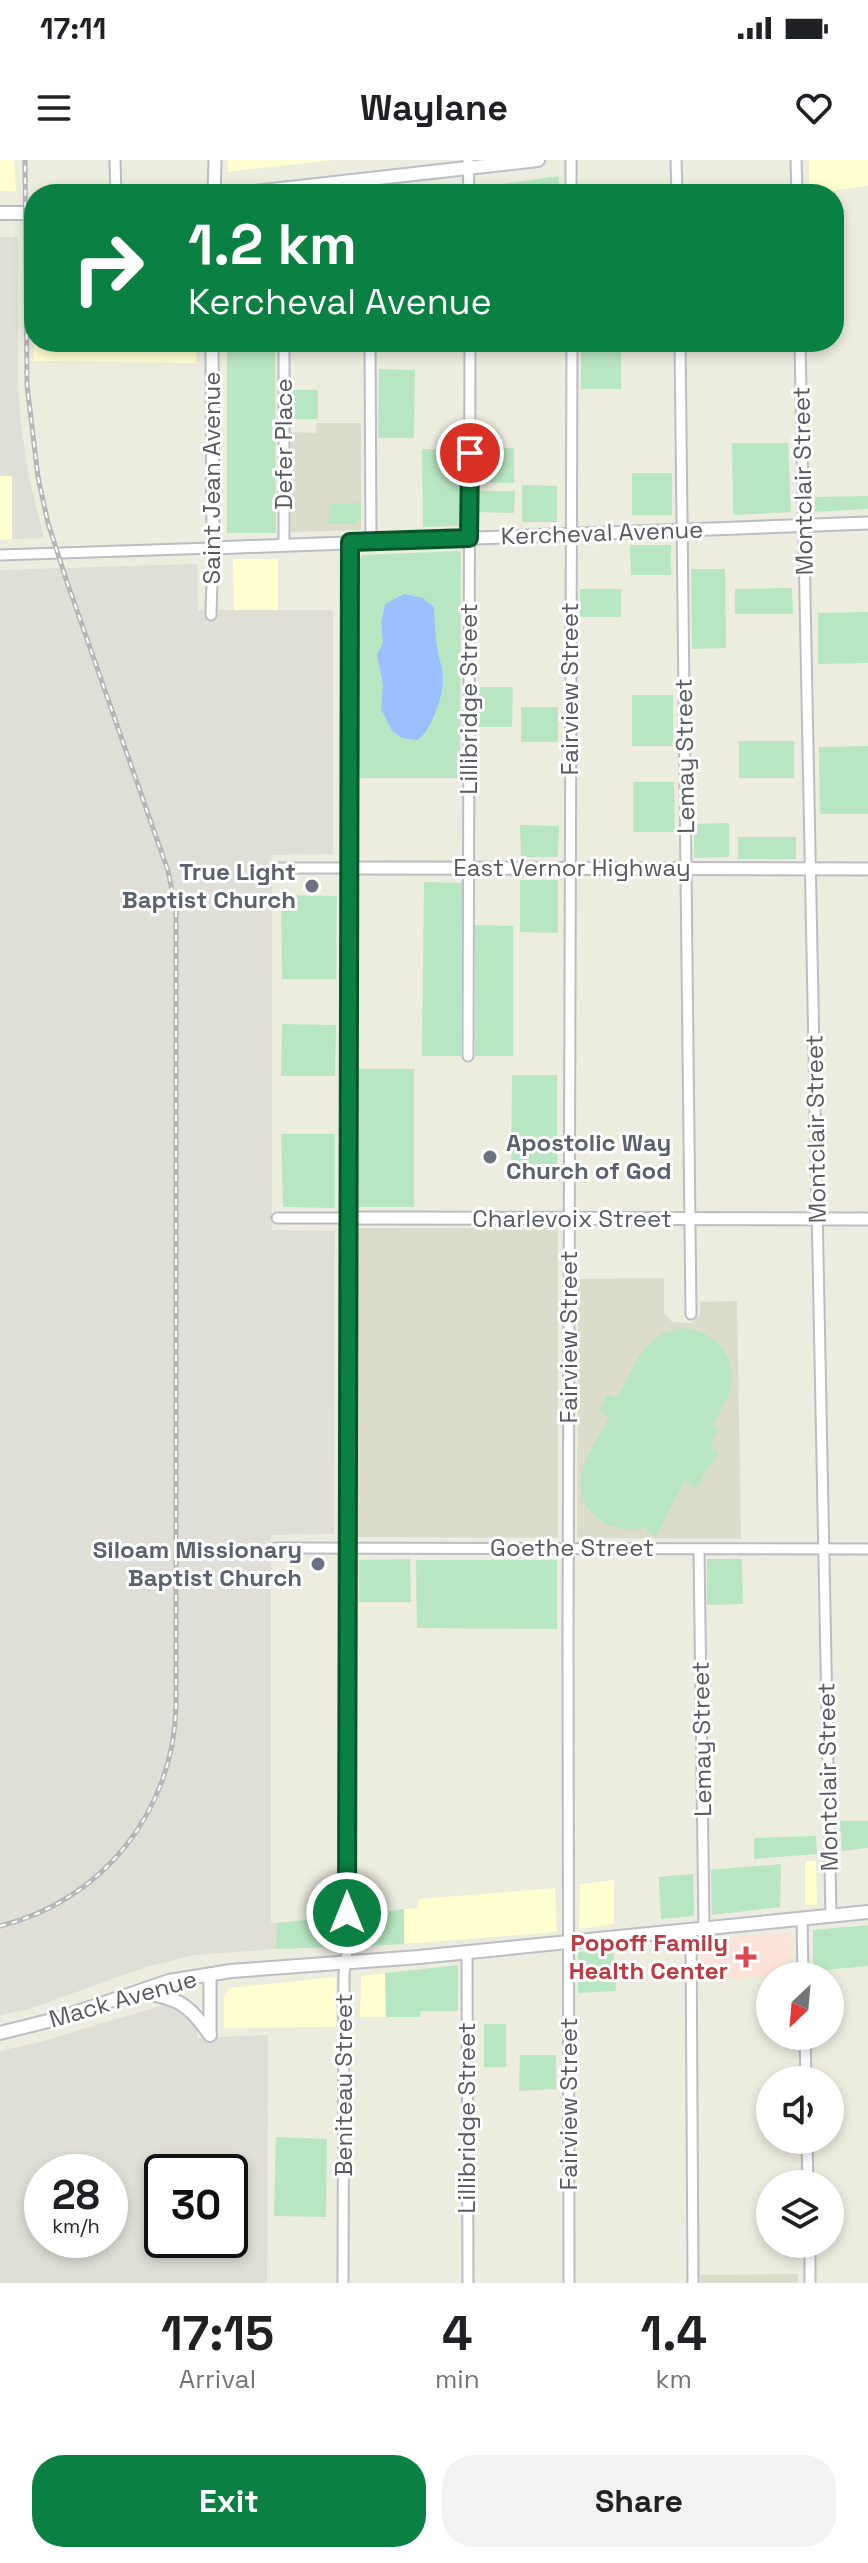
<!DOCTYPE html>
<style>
body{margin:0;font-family:"Space Grotesk",sans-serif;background:#f2f2f2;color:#202124;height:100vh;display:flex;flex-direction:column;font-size:30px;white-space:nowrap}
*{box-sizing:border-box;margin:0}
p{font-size:26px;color:#757577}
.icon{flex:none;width:44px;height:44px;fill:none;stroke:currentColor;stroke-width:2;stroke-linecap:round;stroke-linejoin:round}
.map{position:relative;height:2123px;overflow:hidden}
.details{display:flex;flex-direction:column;background:#fff;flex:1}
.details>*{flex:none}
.guide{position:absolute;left:24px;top:24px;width:820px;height:168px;border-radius:32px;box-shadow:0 4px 12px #0003;background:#0b8043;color:#fff;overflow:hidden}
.needle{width:52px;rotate:206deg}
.fabs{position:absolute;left:756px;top:1802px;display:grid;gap:16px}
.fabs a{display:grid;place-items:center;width:88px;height:88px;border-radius:50%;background:#fff;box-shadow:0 4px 12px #0003;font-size:40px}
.speed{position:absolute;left:24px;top:1994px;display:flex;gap:16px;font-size:40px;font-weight:700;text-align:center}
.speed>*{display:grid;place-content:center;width:104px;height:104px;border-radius:50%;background:#fff;box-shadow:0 4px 12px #0003;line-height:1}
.speed small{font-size:20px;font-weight:400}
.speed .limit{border:4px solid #111;border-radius:12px;background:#fff;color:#111}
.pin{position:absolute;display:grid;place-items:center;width:68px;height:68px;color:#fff;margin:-34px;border:4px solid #fff;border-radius:50%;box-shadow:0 2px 8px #0007}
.me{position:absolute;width:88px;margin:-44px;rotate:0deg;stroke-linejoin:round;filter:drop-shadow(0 0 6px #0008)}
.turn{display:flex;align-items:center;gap:28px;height:168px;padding:0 32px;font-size:36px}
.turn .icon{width:104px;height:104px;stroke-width:2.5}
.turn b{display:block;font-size:56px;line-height:68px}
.eta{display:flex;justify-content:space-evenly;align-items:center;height:136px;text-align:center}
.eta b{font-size:48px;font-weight:600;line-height:56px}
.action{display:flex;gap:16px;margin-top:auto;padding:16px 32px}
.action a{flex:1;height:92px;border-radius:32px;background:#0b8043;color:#fff;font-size:32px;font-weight:600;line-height:92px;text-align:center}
.action a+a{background:#f2f2f2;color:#202124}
.status{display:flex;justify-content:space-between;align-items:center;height:56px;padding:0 40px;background:#fff;direction:ltr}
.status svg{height:22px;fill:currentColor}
header{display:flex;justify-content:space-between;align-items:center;height:104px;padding:0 32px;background:#fff;font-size:36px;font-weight:600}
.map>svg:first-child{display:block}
</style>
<div class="status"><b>17:11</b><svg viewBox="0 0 49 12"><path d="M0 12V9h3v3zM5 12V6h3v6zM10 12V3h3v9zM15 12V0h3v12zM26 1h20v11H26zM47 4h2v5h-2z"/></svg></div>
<header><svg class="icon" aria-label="menu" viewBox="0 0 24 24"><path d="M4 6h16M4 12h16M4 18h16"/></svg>Waylane<svg class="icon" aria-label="heart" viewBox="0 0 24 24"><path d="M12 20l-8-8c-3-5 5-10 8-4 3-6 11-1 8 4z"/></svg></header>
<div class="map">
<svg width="868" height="2123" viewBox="0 0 868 2123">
<rect width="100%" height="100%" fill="#ececdf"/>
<path fill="#fffed1" d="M0,0H14L16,31H0Z
M228,0H333L228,12Z
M809,0H868V26L809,34Z
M34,182H197L196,203L34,201Z
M0,316H12V379L0,380Z
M233,399H278V450L234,451Z
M805,1701H816L817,1745H805Z
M614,1720V1764L579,1769L580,1724Z
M555,1728L557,1772L404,1784V1749L418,1748L419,1739Z
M385,1813L386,1857H360L361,1816Z
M336,1817V1867L224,1868V1836L229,1828Z"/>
<path fill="#dfdfd7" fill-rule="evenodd" d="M0,77H18V224L21,266L29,317L44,378L12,379V316H0Z
M197,404L198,450H333V694L272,695V1070L335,1071L334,1374L271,1375V1763H277L276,1789L195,1795L146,1807L29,1849L0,1855V410Z
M170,1843L195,1861L198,1878L268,1875L267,2123H0V1891L36,1883ZM42,2012H110V2080H42ZM162,2012H230V2080H162Z"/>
<path fill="#dcdccd" d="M316,263H361V370L291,372V272L316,273Z
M358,1068H558V1378L357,1377Z
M664,1118V1153L672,1162L691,1163L700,1154V1142L737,1141L741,1379L577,1378L578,1119Z
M798,2114V2123H700V2115Z"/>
<path fill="#fce2d8" d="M790,1772L792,1814L702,1822L701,1780Z"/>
<path fill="#b9e6c2" d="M559,16V34H502V24Z
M227,182H275L276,373H227Z
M581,186H621V229H581Z
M379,209L415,210L414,278H378Z
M292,230H318V259H291Z
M732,283H788L791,352L733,355Z
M477,287L514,288V323L477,322Z
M422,289L459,290V366L423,367Z
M632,313H672V355H632Z
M522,325L557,326V362H522Z
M478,331H515L514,353L478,352Z
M868,336V349L815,352V337Z
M361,343V358L355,364H328L329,344Z
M630,385H671V415H631Z
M459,391L461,393L460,618H358L359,401L362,395Z
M691,409H725L726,488L692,489Z
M792,428L793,454H735V429Z
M580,429H621V457H580Z
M868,452V503L818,504V453Z
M477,527H513L512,567H477Z
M632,535H673V586H632Z
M521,547H558V582H521Z
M739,581H794V618H739Z
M868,586V654H820L819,587Z
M633,622H674L675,672H633Z
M729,663V697L694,698V664Z
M520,665L559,666L558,697H521Z
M738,677H796V699H738Z
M520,720H558V773L520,772Z
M424,722L462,723L461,896H422Z
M281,735L337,736L336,819H282Z
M475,765L513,766V896H475Z
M282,864L336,865L335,916H281Z
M359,909H414V1047H359Z
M512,915H557V1012L511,1011Z
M281,974H335V1048L283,1047Z
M682,1168C714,1169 739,1197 730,1230C727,1242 719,1253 713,1265L719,1268L711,1285L719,1293L711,1307H708L697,1328L684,1322L656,1377L646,1371L647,1367C610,1377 570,1350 583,1308C589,1290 601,1273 609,1257L599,1251L608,1233L618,1238C633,1208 644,1172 682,1168Z
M410,1399L411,1442H359V1400Z
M707,1399H742L743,1444L707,1445Z
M416,1400H557V1469L417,1468Z
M840,1661H868V1688L842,1691Z
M816,1676L817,1694L754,1699V1678Z
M781,1704L780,1747L712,1755L711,1710Z
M693,1714L694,1756L661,1759L659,1717Z
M404,1749V1784L357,1786V1756Z
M333,1757V1787L276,1789L277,1763Z
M868,1765V1806L813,1811V1770Z
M613,1789L616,1831L578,1833V1792Z
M458,1805V1851H421L420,1857H386L385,1813Z
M484,1864H506V1907H484Z
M520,1895H556V1929L519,1931Z
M276,1977L327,1979L326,2057L274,2056Z"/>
<path fill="#9cc0ff" d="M404,434L423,438L434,447C435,462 435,477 438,492C440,502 444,512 443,523C442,538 430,574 417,580L402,578L392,571L381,549L383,525L377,494L383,483L381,462L385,444Z"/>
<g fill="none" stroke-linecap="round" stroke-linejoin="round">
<defs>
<path id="minor" d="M115,0L116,34
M468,0L469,34
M571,0V34
M676,0L677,34
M796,0L797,34
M370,34V20
M370,182L371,382
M680,182L691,1154
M800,182L831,1756
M284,385V182
M0,395L213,388L211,455
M276,708H349
M468,896L470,182
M277,1058H348
M275,1388L868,1389
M699,1389L704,1769
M802,1759L803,1816
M691,1770L693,2123
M467,1793L468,2123
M805,1876L806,1920
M807,1980L808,2024
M810,2084V2123
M343,2123L344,1814L347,1791L350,382
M569,2123L568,1475L572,182"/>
<path id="tertiary" d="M214,34L215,0
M212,182L213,388L868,363
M349,708L868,709
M348,1058L868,1059
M210,1875V1814"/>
<path id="secondary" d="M237,34L538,0
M0,53H34
M141,1832C178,1838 189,1844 210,1875
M0,1873L60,1858L169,1821L231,1811L419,1797L868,1752"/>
</defs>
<use href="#minor" stroke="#bcbdc4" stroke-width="13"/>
<use href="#tertiary" stroke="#bcbdc4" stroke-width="15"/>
<use href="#secondary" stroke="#bcbec6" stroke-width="16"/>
<use href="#minor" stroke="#fff" stroke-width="9"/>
<use href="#tertiary" stroke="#fff" stroke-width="11"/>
<use href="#secondary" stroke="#fff" stroke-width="12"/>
<defs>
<path id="rail" d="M0,1766C103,1741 174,1650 176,1546V750L168,711L66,419L48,363L38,317L27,225L25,0"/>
</defs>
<use href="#rail" stroke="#b5b6b6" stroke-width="5"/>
<use href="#rail" stroke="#fff" stroke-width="2" stroke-dasharray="6" stroke-linecap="butt"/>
</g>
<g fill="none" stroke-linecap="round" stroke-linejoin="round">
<defs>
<path id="route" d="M347,1753L350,382L469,378L470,293"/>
</defs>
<use href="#route" stroke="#07532c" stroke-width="20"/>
<use href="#route" stroke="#0b8043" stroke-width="14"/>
</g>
<g fill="#6b7280" stroke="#fff" stroke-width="3">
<circle cx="312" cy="726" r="8"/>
<circle cx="490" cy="997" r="8"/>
<circle cx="318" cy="1404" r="8"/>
</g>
<path fill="#e0444e" stroke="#fff" stroke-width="3" d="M742 1785h8v8h8v8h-8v8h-8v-8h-8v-8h8z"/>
<g text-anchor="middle" stroke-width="6" stroke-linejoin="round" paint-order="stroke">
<g font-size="24" fill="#585a61" stroke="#fff">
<text transform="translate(284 284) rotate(-90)" y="8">Defer Place</text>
<text transform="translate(212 318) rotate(-90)" y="8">Saint Jean Avenue</text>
<text transform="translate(803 321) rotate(-91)" y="8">Montclair Street</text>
<text transform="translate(602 373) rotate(-2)" y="8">Kercheval Avenue</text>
<text transform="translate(570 529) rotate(-90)" y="8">Fairview Street</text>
<text transform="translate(469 539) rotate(-90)" y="8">Lillibridge Street</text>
<text transform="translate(685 596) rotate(-91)" y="8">Lemay Street</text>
<text x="572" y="716">East Vernor Highway</text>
<text transform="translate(816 969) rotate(-91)" y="8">Montclair Street</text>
<text x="572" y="1067">Charlevoix Street</text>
<text transform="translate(569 1177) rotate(-90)" y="8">Fairview Street</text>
<text x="572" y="1396">Goethe Street</text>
<text transform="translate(702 1579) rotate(-91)" y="8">Lemay Street</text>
<text transform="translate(828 1617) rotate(-91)" y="8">Montclair Street</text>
<text transform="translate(123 1839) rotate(-16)" y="8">Mack Avenue</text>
<text transform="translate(344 1925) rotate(-90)" y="8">Beniteau Street</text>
<text transform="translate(569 1944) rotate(-90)" y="8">Fairview Street</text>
<text transform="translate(467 1958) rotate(-90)" y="8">Lillibridge Street</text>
</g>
<g font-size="24" font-weight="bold" fill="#5b616d" stroke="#fff" text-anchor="end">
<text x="296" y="720">True Light<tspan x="296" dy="28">Baptist Church</tspan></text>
<text x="506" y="991" text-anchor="start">Apostolic Way<tspan x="506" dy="28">Church of God</tspan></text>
<text x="302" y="1398">Siloam Missionary<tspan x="302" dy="28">Baptist Church</tspan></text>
</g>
<g font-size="24" font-weight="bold" fill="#be3a42" stroke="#fff" text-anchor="end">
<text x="728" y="1791">Popoff Family<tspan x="728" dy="28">Health Center</tspan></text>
</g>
</g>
</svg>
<div class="fabs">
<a><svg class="needle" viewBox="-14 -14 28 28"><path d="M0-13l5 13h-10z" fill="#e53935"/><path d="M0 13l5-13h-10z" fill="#757577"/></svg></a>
<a><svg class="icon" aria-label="sound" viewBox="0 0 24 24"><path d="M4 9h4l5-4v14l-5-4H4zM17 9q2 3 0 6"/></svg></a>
<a><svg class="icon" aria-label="layers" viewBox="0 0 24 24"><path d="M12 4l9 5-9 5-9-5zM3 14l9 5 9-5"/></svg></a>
</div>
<div class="speed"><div>28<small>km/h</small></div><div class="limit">30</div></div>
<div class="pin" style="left:470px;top:293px;background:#d93025"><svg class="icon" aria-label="arrive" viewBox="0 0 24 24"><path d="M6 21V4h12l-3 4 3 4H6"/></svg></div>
<svg class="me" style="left:347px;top:1753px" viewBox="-20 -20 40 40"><circle r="17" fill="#0b8043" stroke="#fff" stroke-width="3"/><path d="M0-11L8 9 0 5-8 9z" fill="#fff"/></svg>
<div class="guide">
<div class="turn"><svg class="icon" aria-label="right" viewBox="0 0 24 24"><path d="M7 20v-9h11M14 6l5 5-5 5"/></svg><div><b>1.2 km</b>Kercheval Avenue</div></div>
</div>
</div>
<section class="details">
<div class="eta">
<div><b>17:15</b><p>Arrival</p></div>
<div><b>4</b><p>min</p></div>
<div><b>1.4</b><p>km</p></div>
</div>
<div class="action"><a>Exit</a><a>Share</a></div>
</section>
